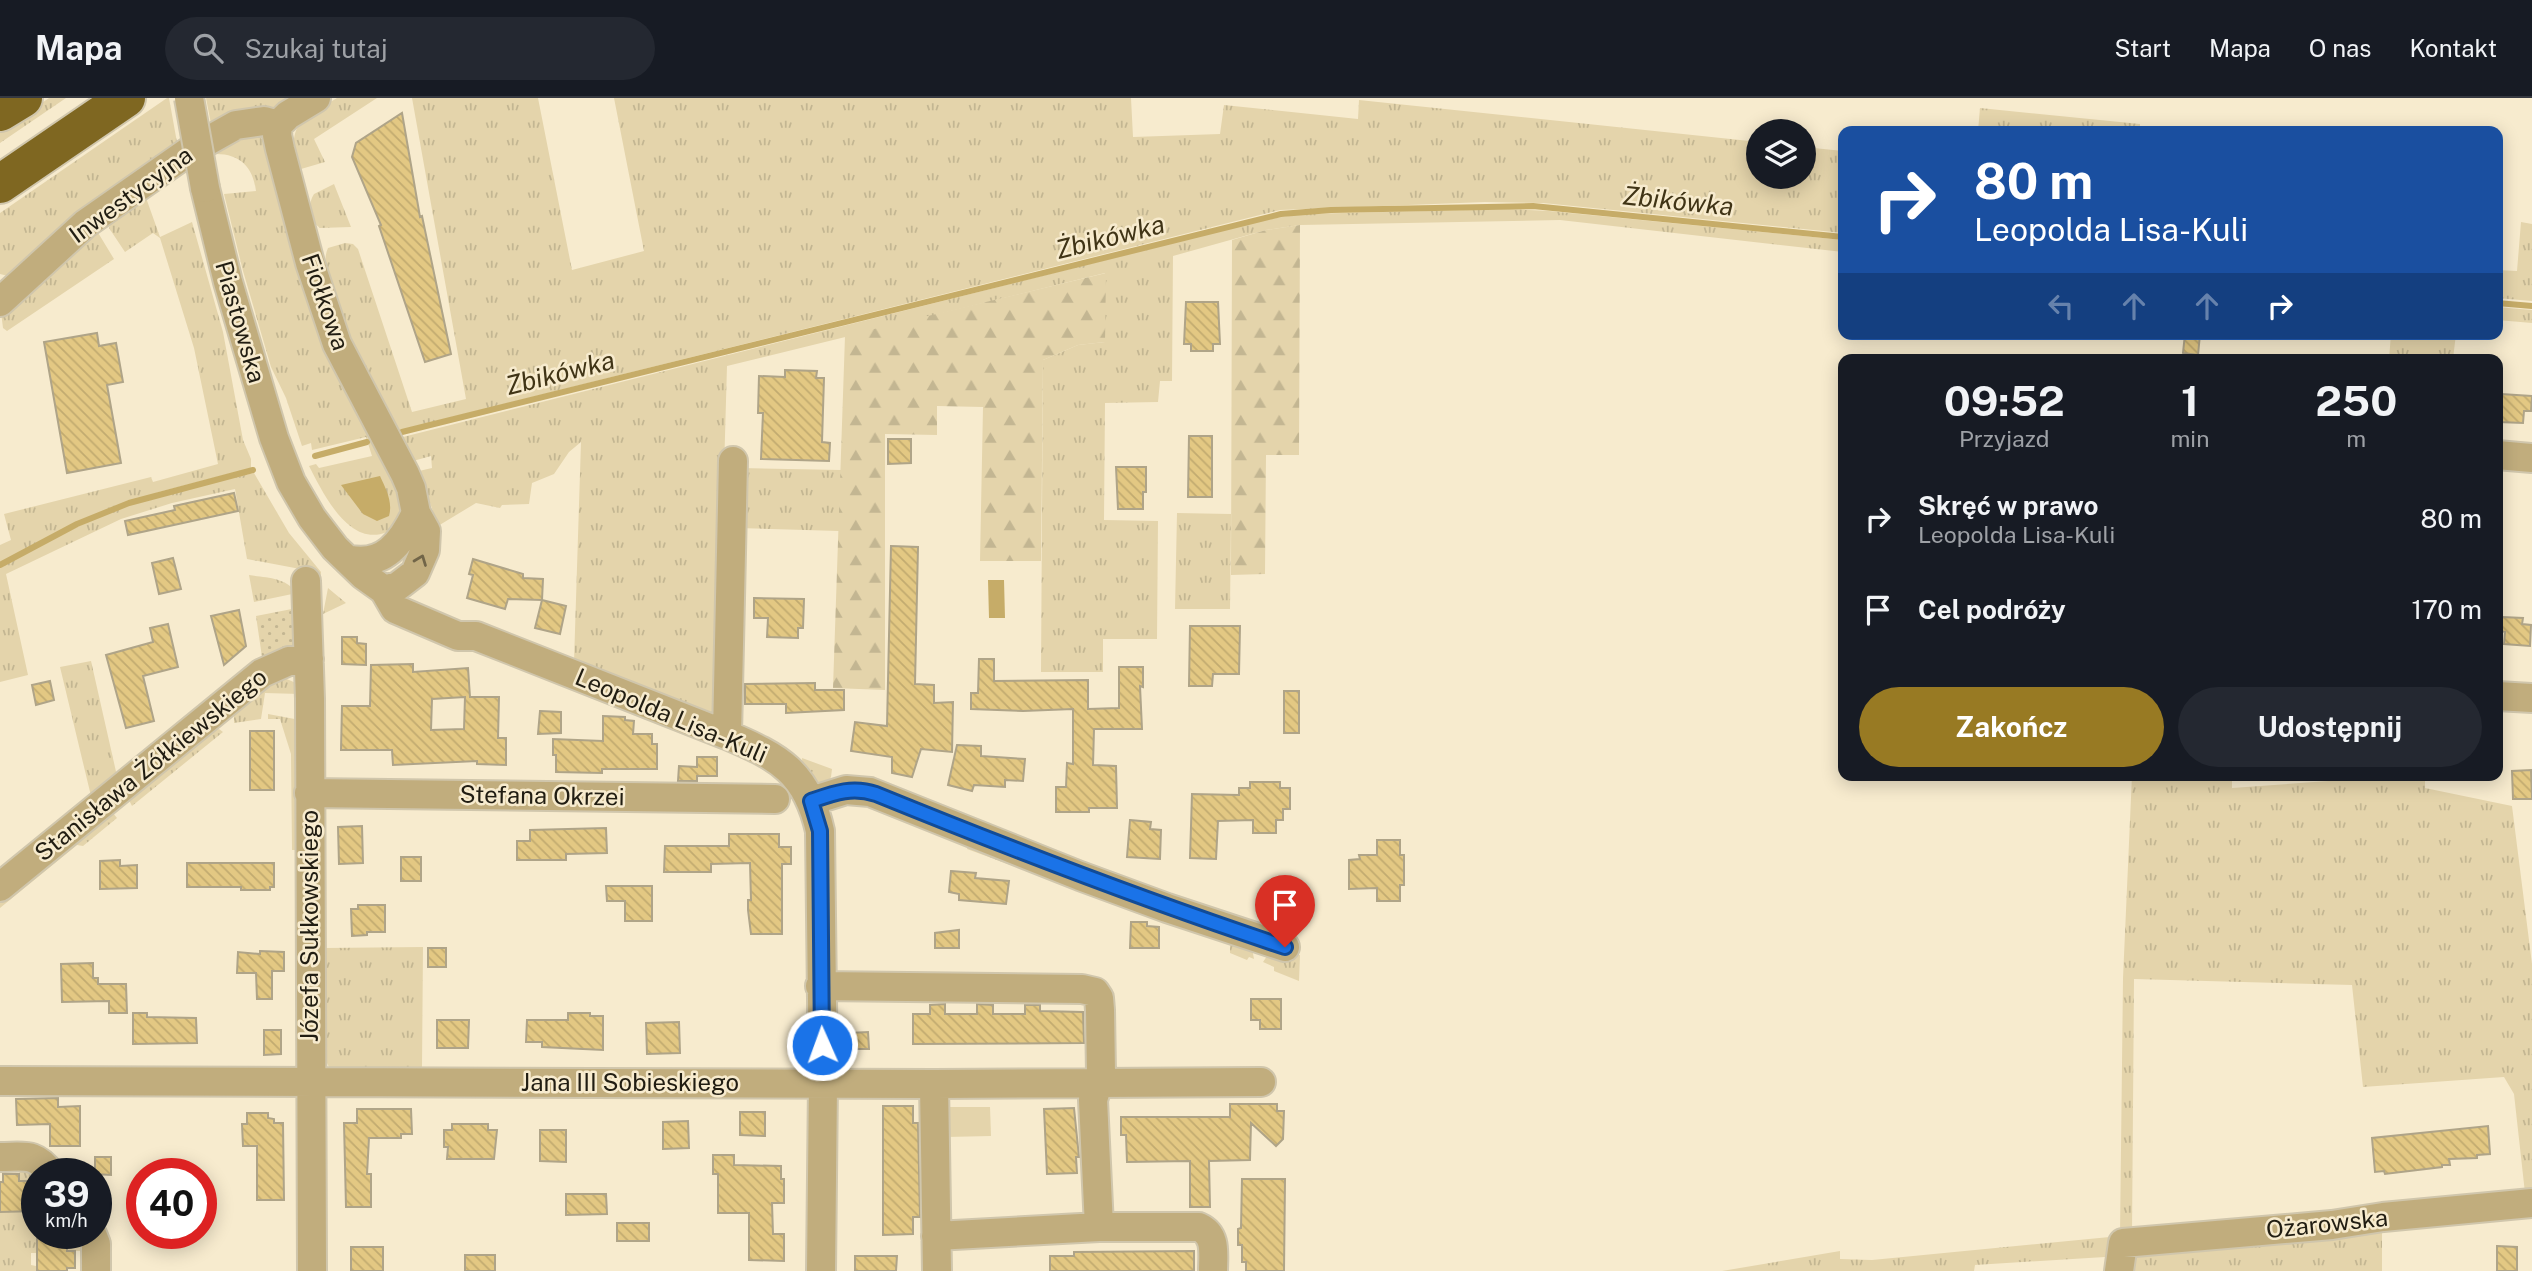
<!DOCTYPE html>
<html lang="pl">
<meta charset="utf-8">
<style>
body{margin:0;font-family:"Public Sans",sans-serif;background:#242831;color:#f1f3f6;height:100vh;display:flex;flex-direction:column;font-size:26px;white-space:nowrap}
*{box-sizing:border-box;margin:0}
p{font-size:23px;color:#9ea1a6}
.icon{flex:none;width:38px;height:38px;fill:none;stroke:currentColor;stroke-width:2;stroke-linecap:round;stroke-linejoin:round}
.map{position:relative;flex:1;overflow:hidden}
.panel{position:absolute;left:1838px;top:256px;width:665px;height:427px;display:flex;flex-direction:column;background:#171b24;border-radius:14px;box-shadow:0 4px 18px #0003}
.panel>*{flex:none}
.hud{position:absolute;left:1838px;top:28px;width:665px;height:214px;border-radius:14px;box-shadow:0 4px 18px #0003;background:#1a4fa0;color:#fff;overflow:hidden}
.controls{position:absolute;left:1746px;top:21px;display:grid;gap:14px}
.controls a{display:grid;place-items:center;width:70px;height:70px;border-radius:50%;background:#171b24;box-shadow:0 4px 18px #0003;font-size:35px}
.speed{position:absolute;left:21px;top:1060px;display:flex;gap:14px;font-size:35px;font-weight:700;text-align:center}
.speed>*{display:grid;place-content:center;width:91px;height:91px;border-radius:50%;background:#171b24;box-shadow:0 4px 18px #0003;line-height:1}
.speed small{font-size:18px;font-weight:400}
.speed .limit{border:10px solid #d22;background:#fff;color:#111}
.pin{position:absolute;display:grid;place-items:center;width:60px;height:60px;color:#fff;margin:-72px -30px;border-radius:50% 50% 50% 0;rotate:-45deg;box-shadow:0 0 7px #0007}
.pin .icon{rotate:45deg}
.me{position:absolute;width:77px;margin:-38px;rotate:358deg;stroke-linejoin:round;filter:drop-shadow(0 0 5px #0008)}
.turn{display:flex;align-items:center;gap:24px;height:147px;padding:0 21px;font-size:32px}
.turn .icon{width:91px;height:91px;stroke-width:2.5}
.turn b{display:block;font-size:49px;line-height:60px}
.lanes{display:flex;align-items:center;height:66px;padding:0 21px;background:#0003;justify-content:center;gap:35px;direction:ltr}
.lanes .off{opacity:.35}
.eta{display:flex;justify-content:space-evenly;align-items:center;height:119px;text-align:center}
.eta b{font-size:42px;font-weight:700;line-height:49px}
.cta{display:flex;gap:14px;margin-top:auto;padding:14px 21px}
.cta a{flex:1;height:80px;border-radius:42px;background:#987a23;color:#fff;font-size:28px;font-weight:700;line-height:80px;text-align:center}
.cta a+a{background:#242831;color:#f1f3f6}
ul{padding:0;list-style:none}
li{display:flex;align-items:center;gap:21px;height:91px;padding:0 21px}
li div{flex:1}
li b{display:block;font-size:26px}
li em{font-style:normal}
header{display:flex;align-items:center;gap:42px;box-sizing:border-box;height:98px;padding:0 35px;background:#171b24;border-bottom:2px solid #363941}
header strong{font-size:33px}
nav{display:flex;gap:38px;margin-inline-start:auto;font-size:24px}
.search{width:490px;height:63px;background:#242831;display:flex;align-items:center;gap:18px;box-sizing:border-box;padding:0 24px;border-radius:38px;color:#9ea1a6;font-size:26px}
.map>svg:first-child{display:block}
</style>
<header>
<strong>Mapa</strong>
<div class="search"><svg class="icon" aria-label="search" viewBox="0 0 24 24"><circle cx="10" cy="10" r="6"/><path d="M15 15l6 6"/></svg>Szukaj tutaj</div>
<nav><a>Start</a><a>Mapa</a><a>O nas</a><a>Kontakt</a></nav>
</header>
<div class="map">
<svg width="2532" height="1173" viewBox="0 0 2532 1173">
<defs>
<pattern id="grass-tufts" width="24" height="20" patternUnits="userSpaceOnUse" patternTransform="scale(1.75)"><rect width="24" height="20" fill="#e4d4ab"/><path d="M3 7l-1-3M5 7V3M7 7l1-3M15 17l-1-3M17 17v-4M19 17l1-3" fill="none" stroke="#c3b692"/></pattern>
<pattern id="forest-firs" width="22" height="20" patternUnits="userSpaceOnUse" patternTransform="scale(1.75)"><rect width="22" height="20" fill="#e4d4ab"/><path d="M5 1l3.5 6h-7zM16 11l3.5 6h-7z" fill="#c3b692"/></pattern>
<pattern id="garden-dots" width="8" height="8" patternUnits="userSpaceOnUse" patternTransform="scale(1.75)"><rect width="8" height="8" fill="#e4d4ab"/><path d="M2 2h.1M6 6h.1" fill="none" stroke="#c3b692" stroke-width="1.8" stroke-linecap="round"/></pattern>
<pattern id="building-back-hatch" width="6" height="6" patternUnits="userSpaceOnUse" patternTransform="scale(1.75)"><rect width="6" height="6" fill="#e3c883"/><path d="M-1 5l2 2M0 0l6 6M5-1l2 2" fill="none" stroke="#c2ab70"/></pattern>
</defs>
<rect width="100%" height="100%" fill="#f7ebce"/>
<path fill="url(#grass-tufts)" d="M49,0H66L0,45V34Z
M167,0H169L178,50L12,179L0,176V115Z
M206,0H297L272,10L211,26Z
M337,0H377L314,41L325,64L301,71L295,68C289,23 301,21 337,0Z
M412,0H538L572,172L644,153L614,0H1131L1133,39L1220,36L1224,7L1358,21L1359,2L1759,44V79H1804V49L1843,53V135L1543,105L1485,104L1280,112L396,333C376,299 311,186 328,150L345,145L353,146L358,151L412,314L466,301Z
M1980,10L2140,26V33H1978Z
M254,35L265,43L396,386C402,410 403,416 392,439L387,434C349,450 323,395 309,368L316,366L319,370L372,358L366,339L312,352L311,345L302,348L286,300L271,269L243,173L224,96L256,93C253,69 240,56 216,56L215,51L233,37Z
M334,86L351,129L320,130C309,122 307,107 314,96Z
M145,97L160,139L192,124L223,234L243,342L251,361V370L159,394L96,416L0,465V447L11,442L4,416L151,379L153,384L218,366L194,250L160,140L153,135L125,154L109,130L111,122Z
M1509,111L1549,113L1843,142V154L1560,122L1300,127L1266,132L1173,158L1172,283H1160L1158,304L1105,305L1104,422L1158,423L1157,541H1103V574H1041L1043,262L1078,247L1105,244V175L727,268L717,619L574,564L581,344L569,354L554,376L532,385L529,406L502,407L500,410L476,405L438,428L419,373L432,370L431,358L413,363L399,340L1264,122L1301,116Z
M2521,124L2532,126V203L2497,200V172L2517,173Z
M97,133L114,161L7,233L3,230L1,214Z
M2497,209L2532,212V225L2497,222Z
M2391,236H2456L2453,261H2389Z
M740,370L841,372L839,433L738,430Z
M254,375L289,435L321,474L317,511L316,474L247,461L235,391L172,405L121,421L6,476L28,577L0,584V470C38,449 76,427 117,412C161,395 208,386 254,375Z
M1177,415L1231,416L1230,511H1175Z
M249,477C267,480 285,479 297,495L254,504Z
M328,490L346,505L323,516Z
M91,563L117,678L91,698L60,569Z
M282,579L296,585L300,596L265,595L261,621L234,625V615L272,583Z
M268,616L300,622V752H292L291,656L280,621H268Z
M219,631L223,634L132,708L129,702L130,697L208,635Z
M802,660L832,671L831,679L827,685C812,686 802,673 802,660Z
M2132,677H2232V690L2328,683L2329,677H2425V690L2512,708L2532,866V1094L2525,1095L2514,996L2504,979L2363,989L2352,887L2134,881L2132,1138L2120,1139L2105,1159L1975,1167L1974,1173H1722L1840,1153V1161L1872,1162L2120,1138L2123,880Z
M109,710L117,720L83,748L77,747L0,810V801Z
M970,741L1111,804L967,751Z
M1230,843L1252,850L1254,861L1249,859L1247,862L1230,855Z
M423,849L422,970L329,969L326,963L325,850Z
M1300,857L1299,883L1274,873V869L1263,864L1267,858Z
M19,1070L37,1076V1136H84L85,1153H67V1136H36V1155H31V1167L36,1168V1173H0V1114H37L36,1083H20Z
M2382,1130V1173H2128L2131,1165L2139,1155Z"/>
<path fill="url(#forest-firs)" d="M1300,127L1299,357H1266L1265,476L1231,477L1232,142L1266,132Z
M1106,175L1105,244L1078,247L1043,262L1041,463H980L983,309L937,308V337L885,336V592L833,590L845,238Z"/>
<path fill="#e4d4ab" d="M947,1009H990L991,1038L946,1039Z"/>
<path fill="url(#garden-dots)" d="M297,510C299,539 299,559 262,559L256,518Z"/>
<path fill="#c6ac68" d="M380,378C386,391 393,404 389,418L377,423L363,416L341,387Z
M988,482H1004L1005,520H989Z"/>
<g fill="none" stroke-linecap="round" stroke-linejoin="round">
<path stroke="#c6ac68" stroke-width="6" d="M2497,205L2532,208
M402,334L1281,116L1331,112L1533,108L1843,139
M315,358L367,344
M0,467L77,426L129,405L253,372"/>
</g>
<path fill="url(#building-back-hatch)" stroke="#afa488" stroke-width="2" fill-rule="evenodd" d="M402,15L420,119L422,118L451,256L425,264L379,128L381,127L352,59L356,45Z
M1186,204H1218L1220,246H1213V253H1191V246H1184Z
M97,235L99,248L116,245L123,284L107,287L121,365L67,375L44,244Z
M2185,236H2200L2198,257L2183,255Z
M785,272L817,273L816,280H824L822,344L830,345L829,363L761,361L763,315H758L759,278L785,279Z
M2501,296L2532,298L2531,313H2524L2523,325L2499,324Z
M1189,338H1212V399H1188Z
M888,341H911V365L888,366Z
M1116,369H1146V394H1143V411H1118Z
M234,395L238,413L128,437L125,423L175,412L174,408Z
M891,448L918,449L915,586L934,587V605L953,604L952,654L921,651L912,679L892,675V659L851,653L855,624L887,628Z
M173,460L181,491L159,496L152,465Z
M473,461L523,476V480L543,481L542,502L508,501L505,511L467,500L473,477L469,476Z
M754,500L804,501L803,530H798V540L767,539L768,520H754Z
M542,502L566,508L560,536L535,530Z
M239,512L246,548L224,567L211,518Z
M2502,519L2523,520L2522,526L2531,527L2530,548L2504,546L2505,534L2501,533Z
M168,526L178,569L143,578L154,623L126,630L106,557L153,544L150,530Z
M1190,528H1240L1239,576H1213L1212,588H1189Z
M342,539H357V545L366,546V567L342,566Z
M979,561H994V583L1088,582V611L1119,610V569H1143V589L1140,588L1142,631H1094L1093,667L1116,668L1117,710H1089V714H1056V689H1066L1067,665L1073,666V611L1023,613L971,611V595H978Z
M413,566V574L468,570L470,599H499L498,640H506V667L477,666V663L393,667L392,652H341L342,608H370L371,567ZM465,599L464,631L431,632L432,601Z
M50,583L54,602L36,607L32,587Z
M815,585V592H844V612L786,615V606H745V586Z
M1284,593H1299V635H1284Z
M540,613L561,614V635L538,636Z
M603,618L625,619V622L634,623L633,636H652V646H657V671H602V675L556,674V657H553V641L603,643Z
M250,633H274V692H250Z
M957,647L981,648V658L1025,661L1023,683L1005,682V689L974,687L972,693L948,687Z
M697,659H717V678H697V683H678L679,668L697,669Z
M2531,672L2532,701H2513L2512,673Z
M1250,684H1280V690H1290V711H1283V722H1276V735H1253V722L1218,723L1216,761L1190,760L1192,696L1239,697V690H1250Z
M1130,722L1151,724L1150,731L1161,732L1160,761L1127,759Z
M362,728L363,765L339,766L338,729Z
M606,730L607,755L566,756V762H517V743H530V732Z
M729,736H779V749H791V766H782V836H751L748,812V802H751L750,765L711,766V774H664L665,748H729Z
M1377,742H1400V757H1404V787H1400V803H1377V790L1349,791V762L1360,761L1359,757H1377Z
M401,759H421V783H401Z
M120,762V768L137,767V790L100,791V763Z
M187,765H274V789H270V792H241V789H187Z
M951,773L976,775L975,780L1009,783L1006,806L959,802V796L949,794Z
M606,788H652V823H625V803H607Z
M358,807H385V834H367V837L352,838L351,811H358Z
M1131,824H1147V828L1159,829V850H1130Z
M959,832V850H935V835Z
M428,850H446V869H428Z
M260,853L284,854V873H272V901H257L256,875H237L238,854L260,856Z
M93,865V880H98V886H126L127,915H109V903L62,904L61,866Z
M1251,901H1281V931H1260V922H1251Z
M945,906V916H977V906L993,907V916H1025V907H1040V913L1083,914L1084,945L913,946V916H930V907Z
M133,915H147V919L196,920L197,945L133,946Z
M568,915H590V918H603V952L542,949V944H526L527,922H568Z
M437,922H469L468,950H437Z
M679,924L680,955L647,956L646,925Z
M264,932H281V956L264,957Z
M868,934L869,951H849V935Z
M58,1000V1009L80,1008V1048H50V1026L17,1027L16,1001Z
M1230,1006H1277V1013H1284L1283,1041L1276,1048L1251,1025L1250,1062L1209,1063L1210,1109H1190V1063L1127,1064L1126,1037H1121V1019H1230Z
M883,1008H913V1025H918L920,1119H913V1136L883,1137Z
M1074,1010L1079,1059H1076L1077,1075L1047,1076L1044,1011Z
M357,1011H411L412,1036H401V1040H369L367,1076H371V1109H346L344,1025H357Z
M740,1014H765V1038L740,1037Z
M247,1015H268V1020L274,1021V1025H283L284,1102H257V1048H243L242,1026H247Z
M688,1023L689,1050L663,1051V1024Z
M452,1026H488V1032H497L494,1061H447L448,1049H444V1032H452Z
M2488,1028L2490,1056L2477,1057V1060L2449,1061L2450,1067H2442V1069L2385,1076L2384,1073L2375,1074L2372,1040Z
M540,1032H566V1064L540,1063Z
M713,1057H734V1067L781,1068V1081H784V1105H772L773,1136H784V1163L749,1162V1115H718V1076H713Z
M95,1059H111V1077L95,1076Z
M3,1076H19V1083H35L36,1113L0,1114V1084H3Z
M1242,1081H1285L1284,1173H1246V1164H1242V1147H1238V1131L1241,1130Z
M566,1096H606L607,1116L566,1117Z
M617,1125H649V1143H617Z
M37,1136L67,1137V1153H75V1170H67V1173H37Z
M2497,1148L2517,1149V1173H2497Z
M351,1149H383V1173H351Z
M1194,1153V1173H1050V1158H1074V1154Z
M465,1157H495V1173H465Z
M855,1158H897L896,1173H855Z"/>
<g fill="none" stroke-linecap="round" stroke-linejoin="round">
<defs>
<path id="minor" d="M316,0L288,17L278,27L277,37L280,51L310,165L337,246L405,376L411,390L416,415L426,433L425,452L415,475L398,488L384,492
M205,90L228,184L274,340L291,384L312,420L335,450L363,477L384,492L395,511L458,538H476L727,637C779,659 807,674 820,733L823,985L821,1173
M0,204L85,126L188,54L236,27L264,23L278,27
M2497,357L2532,360
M347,461C384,470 402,444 416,415
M306,483L310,601L312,1173
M2497,598L2532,600
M727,637L733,363
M309,695L775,701
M811,703L846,692L870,694L1080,778L1167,810L1285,849
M0,789L262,575L289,563L309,561
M820,888L1082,891L1095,894L1099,900L1100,912L1101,975L1093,1002L1099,1129
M0,983L934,986L1261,984
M934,986L937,1173
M0,1059C25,1059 35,1054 51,1076
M92,1136L96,1146V1173
M936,1138L1099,1129H1199C1217,1137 1213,1156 1213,1173
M2119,1173L2123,1145L2332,1127L2383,1119L2532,1105"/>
<path id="highway" d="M0,14L23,0
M0,86L126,0"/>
</defs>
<use href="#minor" stroke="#d0c6ac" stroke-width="32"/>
<use href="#highway" stroke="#d0c6ac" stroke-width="42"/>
<use href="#minor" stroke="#c1ad7d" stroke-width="28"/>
<use href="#highway" stroke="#7f6721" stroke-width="38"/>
<defs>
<path id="minor-bridge" d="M189,0L205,90"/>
</defs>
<use href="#minor-bridge" stroke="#d0c6ac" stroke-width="32" stroke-linecap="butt"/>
<use href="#minor-bridge" stroke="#c1ad7d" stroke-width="28"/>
</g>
<defs><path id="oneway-chevron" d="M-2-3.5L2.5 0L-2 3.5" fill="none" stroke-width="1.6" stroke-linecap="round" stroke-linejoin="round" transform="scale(1.75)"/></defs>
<use stroke="#716548" href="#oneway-chevron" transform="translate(421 462) rotate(-69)"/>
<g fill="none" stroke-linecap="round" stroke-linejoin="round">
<defs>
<path id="route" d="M822,947L820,733L811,703C834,695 852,688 876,696C1011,751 1146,803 1285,849"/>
</defs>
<use href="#route" stroke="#114b97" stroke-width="18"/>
<use href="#route" stroke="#1a73e8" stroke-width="12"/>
</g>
<g text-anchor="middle" stroke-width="5" stroke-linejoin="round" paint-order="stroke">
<g font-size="24" fill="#211d12" stroke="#f7ebce">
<text transform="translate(131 97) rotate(-36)" y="8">Inwestycyjna</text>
<text transform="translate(325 204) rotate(71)" y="8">Fiołkowa</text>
<text transform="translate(240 224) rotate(74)" y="8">Piastowska</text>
<text transform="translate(671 618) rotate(23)" y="8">Leopolda Lisa-Kuli</text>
<text transform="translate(151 667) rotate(-39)" y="8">Stanisława Żółkiewskiego</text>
<text transform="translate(542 698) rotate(1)" y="8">Stefana Okrzei</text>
<text transform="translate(310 828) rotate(-90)" y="8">Józefa Sułkowskiego</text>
<text x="630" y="993">Jana III Sobieskiego</text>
<text transform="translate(2327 1126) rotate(-6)" y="8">Ożarowska</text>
</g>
<g font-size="26" font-style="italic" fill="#403416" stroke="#f7ebce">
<text transform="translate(1678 103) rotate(6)" y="9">Żbikówka</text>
<text transform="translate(1110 139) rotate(-14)" y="9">Żbikówka</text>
<text transform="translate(560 275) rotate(-14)" y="9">Żbikówka</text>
</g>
</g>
</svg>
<div class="controls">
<a><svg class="icon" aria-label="layers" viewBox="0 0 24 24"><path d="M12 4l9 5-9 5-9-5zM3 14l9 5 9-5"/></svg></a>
</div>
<div class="speed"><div>39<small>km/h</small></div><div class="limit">40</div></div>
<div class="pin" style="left:1285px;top:849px;background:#d93025"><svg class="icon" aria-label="arrive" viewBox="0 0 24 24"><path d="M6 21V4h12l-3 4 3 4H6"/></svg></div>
<svg class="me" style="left:822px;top:947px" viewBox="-20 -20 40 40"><circle r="17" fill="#1a73e8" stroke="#fff" stroke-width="3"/><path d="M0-11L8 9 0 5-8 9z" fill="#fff"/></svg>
<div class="hud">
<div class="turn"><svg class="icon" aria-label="right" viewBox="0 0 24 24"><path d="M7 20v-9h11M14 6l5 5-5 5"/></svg><div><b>80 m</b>Leopolda Lisa-Kuli</div></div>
<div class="lanes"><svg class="icon off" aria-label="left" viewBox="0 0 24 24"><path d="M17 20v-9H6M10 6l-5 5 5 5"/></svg><svg class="icon off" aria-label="ahead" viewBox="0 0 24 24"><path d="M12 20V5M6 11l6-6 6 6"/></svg><svg class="icon off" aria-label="ahead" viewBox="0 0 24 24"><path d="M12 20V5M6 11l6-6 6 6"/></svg><svg class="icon" aria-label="right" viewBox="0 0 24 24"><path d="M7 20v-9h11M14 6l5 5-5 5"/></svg></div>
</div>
<section class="panel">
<div class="eta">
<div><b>09:52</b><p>Przyjazd</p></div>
<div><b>1</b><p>min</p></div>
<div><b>250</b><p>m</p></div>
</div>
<ul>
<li><svg class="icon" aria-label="right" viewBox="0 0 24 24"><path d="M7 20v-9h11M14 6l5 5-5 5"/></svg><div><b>Skręć w prawo</b><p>Leopolda Lisa-Kuli</p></div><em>80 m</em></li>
<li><svg class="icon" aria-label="arrive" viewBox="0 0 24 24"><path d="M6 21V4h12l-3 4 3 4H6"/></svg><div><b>Cel podróży</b></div><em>170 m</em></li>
</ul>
<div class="cta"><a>Zakończ</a><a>Udostępnij</a></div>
</section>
</div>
